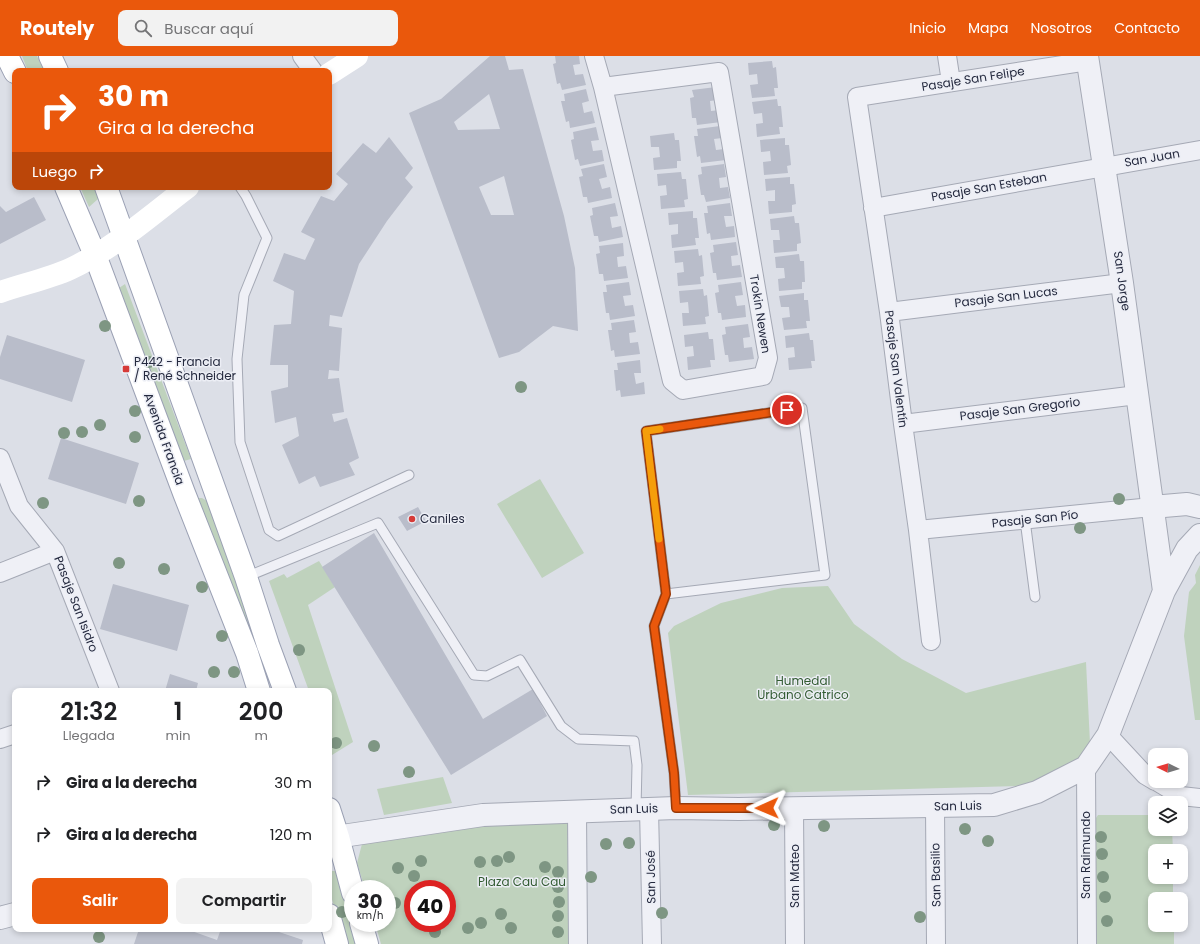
<!DOCTYPE html>
<html lang="es">
<meta charset="utf-8">
<style>
body{margin:0;font-family:Poppins,sans-serif;background:#f2f2f2;color:#202124;height:100vh;display:flex;flex-direction:column;font-size:15px;white-space:nowrap}
*{box-sizing:border-box;margin:0}
p{font-size:13px;color:#757577}
.icon{flex:none;width:22px;height:22px;fill:none;stroke:currentColor;stroke-width:2;stroke-linecap:round;stroke-linejoin:round}
.map{position:relative;flex:1;overflow:hidden}
.sheet{position:absolute;left:12px;top:632px;width:320px;height:244px;display:flex;flex-direction:column;background:#fff;border-radius:8px;box-shadow:0 2px 6px #0003}
.sheet>*{flex:none}
.banner{position:absolute;left:12px;top:12px;width:320px;height:122px;border-radius:8px;box-shadow:0 2px 6px #0003;background:#ea580c;color:#fff;overflow:hidden}
.needle{width:26px;rotate:275deg}
.controls{position:absolute;left:1148px;top:692px;display:grid;gap:8px}
.controls a{display:grid;place-items:center;width:40px;height:40px;border-radius:8px;background:#fff;box-shadow:0 2px 6px #0003;font-size:20px}
.speed{position:absolute;left:344px;top:824px;display:flex;gap:8px;font-size:20px;font-weight:700;text-align:center}
.speed>*{display:grid;place-content:center;width:52px;height:52px;border-radius:50%;background:#fff;box-shadow:0 2px 6px #0003;line-height:1}
.speed small{font-size:10px;font-weight:400}
.speed .limit{border:6px solid #d22;background:#fff;color:#111}
.pin{position:absolute;display:grid;place-items:center;width:34px;height:34px;color:#fff;margin:-17px;border:2px solid #fff;border-radius:50%;box-shadow:0 1px 4px #0007}
.me{position:absolute;width:44px;margin:-22px;rotate:269deg;stroke-linejoin:round;filter:drop-shadow(0 0 3px #0008)}
.turn{display:flex;align-items:center;gap:14px;height:84px;padding:0 20px;font-size:18px}
.turn .icon{width:52px;height:52px;stroke-width:2.5}
.turn b{display:block;font-size:28px;line-height:34px}
.then{display:flex;align-items:center;height:38px;padding:0 20px;background:#0003;gap:8px;font-size:15px}
.eta{display:flex;justify-content:space-evenly;align-items:center;height:68px;text-align:center}
.eta b{font-size:24px;font-weight:600;line-height:28px}
.action{display:flex;gap:8px;margin-top:auto;padding:8px 20px}
.action a{flex:1;height:46px;border-radius:8px;background:#ea580c;color:#fff;font-size:16px;font-weight:600;line-height:46px;text-align:center}
.action a+a{background:#f2f2f2;color:#202124}
ul{padding:0;list-style:none}
li{display:flex;align-items:center;gap:12px;height:52px;padding:0 20px}
li div{flex:1}
li b{display:block;font-size:15px}
li em{font-style:normal}
header{display:flex;align-items:center;gap:24px;box-sizing:border-box;height:56px;padding:0 20px;background:#ea580c;color:#fff}
header strong{font-size:19px}
nav{display:flex;gap:22px;margin-inline-start:auto;font-size:14px}
.search{width:280px;height:36px;background:#f2f2f2;display:flex;align-items:center;gap:10px;box-sizing:border-box;padding:0 14px;border-radius:8px;color:#757577;font-size:15px}
.map>svg:first-child{display:block}
</style>
<header>
<strong>Routely</strong>
<div class="search"><svg class="icon" aria-label="search" viewBox="0 0 24 24"><circle cx="10" cy="10" r="6"/><path d="M15 15l6 6"/></svg>Buscar aquí</div>
<nav><a>Inicio</a><a>Mapa</a><a>Nosotros</a><a>Contacto</a></nav>
</header>
<div class="map">
<svg width="1200" height="888" viewBox="0 0 1200 888">
<rect width="100%" height="100%" fill="#dcdfe7"/>
<path fill="#bfd2bd" fill-rule="evenodd" d="M22,0H37L44,15H28Z
M80,131H96L98,143L89,151Z
M125,228L191,403L180,406L116,234Z
M540,423L584,497L542,522L497,448Z
M196,442H202L207,445L251,567L248,571Z
M319,505L335,531L308,549L353,686L332,699L329,691V635H309L269,525L284,518L287,522Z
M1200,509V664H1195L1184,580L1189,536L1196,527L1195,519Z
M828,530L854,568L902,603L966,637L1086,606L1092,728L688,739L668,577L674,570L721,547L782,532Z
M443,721L452,747L384,759L377,733Z
M1098,759H1155V773H1172L1173,795H1155V821H1173V843H1155V869H1174V888H1095L1092,768Z
M583,763L586,888H381L375,867H387V833H365L357,807L362,788L479,766ZM413,833H447V867H413Z
M330,815H337L356,888H344L329,832V816Z"/>
<path fill="#b9bdca" fill-rule="evenodd" d="M490,0H505L509,14L523,13L564,160L575,212L578,275L553,270L519,296L499,302L409,57L441,43ZM489,38L500,73L458,74L454,66ZM504,120L514,159H491L479,131Z
M555,0H579L580,8L573,9L575,19L583,18L586,29L562,34L560,27L557,28L553,8L556,7Z
M772,5L773,12L776,11L778,32H774L775,40L752,42L750,29L758,28L757,18L749,19L748,7Z
M716,31L717,44L710,45L711,55L720,54L721,66L697,69L696,62H692L690,42L694,41L692,34Z
M586,33L589,45L582,47L584,57L592,55L595,67L570,72L569,65L566,66L561,45H565L564,38Z
M777,43L778,50H781L783,71H779L780,78L757,81L756,68L763,67L762,57L754,58L752,46Z
M720,70L722,82L714,83L716,94L724,93L726,104L701,107L700,100L697,101L694,80H698L697,73Z
M596,71L599,84L591,85L593,95L602,94L604,105L580,110L578,103L575,104L571,84L574,83L573,76Z
M674,77L675,84H679L681,105H677V112L654,114L653,102L660,101L659,91H651L650,80Z
M389,81L413,112L405,122L413,131L387,165L359,208L342,261L330,259L329,270L342,272L339,315L329,314L328,323L339,322L344,356L332,358L334,366L347,362L359,402L349,407L355,419L320,431L315,420L299,428L282,389L299,380L296,361L275,367L271,335L288,331V309H270L274,269L291,268L294,235L273,225L284,197L305,204L315,183L301,176L321,140L334,145L348,128L336,118L363,87L376,97Z
M785,82V89H789L791,109L787,110L788,117L764,119L763,106L771,105L770,95L761,96L760,84Z
M604,108L607,121L599,123L602,133L610,131L612,142L588,147L587,141H583L579,121L583,120L581,113Z
M724,108L726,121L719,122L720,132L728,131L730,142L706,146L704,139H701L698,119L702,118L701,111Z
M681,116L682,123H686L688,143L684,144L685,151L661,153L660,140L667,139L666,129L658,130L657,118Z
M790,121V128H794L796,148L792,149V156L769,158L768,145H775V134L766,135L765,123Z
M34,141L46,164L0,188V150L6,156Z
M615,147L618,160L610,161L612,172L621,170L623,181L599,186L598,180H594L590,160L593,159L592,152Z
M730,147L732,160H724L726,171L734,170L735,181L711,184L710,177L707,178L704,157H708L707,150Z
M693,155V162H697L699,182H695L696,189L672,192L671,179L678,178V168L669,169L668,157Z
M794,160L795,167H799L801,187L797,188V195L774,197L773,184H780L779,174H771L770,163Z
M736,186L738,199L731,200L732,210L740,209L742,221L717,224L716,217H713L710,197L714,196L713,189Z
M623,187L624,200L617,201L618,211L626,210L628,222L604,225L603,218H599L596,198L600,197L599,190Z
M698,193L699,200L702,199L704,220L700,221L701,228L678,230L677,217L684,216L683,206L675,207L674,195Z
M799,198L800,205H804L805,226H802V233L779,235L778,223L785,222L784,212H776L775,201Z
M629,226L631,239L623,240L625,250L633,249L635,260L610,264L609,257H606L603,236H607L606,229Z
M741,226L743,239L735,240L737,250L745,249L746,261L722,264L721,257H718L715,237L719,236L718,229Z
M703,233L704,240L707,239L709,260L705,261L706,268L683,270L682,257H689L688,246L680,247L679,235Z
M804,237V244H808L810,265H806L807,272L784,274L782,262L790,261L789,251H781L779,240Z
M634,264L636,276L629,277L630,287L638,286L640,298L615,301L614,294L611,295L608,274H612L611,267Z
M748,268L750,281L743,282L744,292L752,291L754,303L729,306L728,299H725L722,279L726,278L725,271Z
M708,276L709,283H713L715,304H710L711,311L688,314L687,301L694,300L693,290L685,291L684,279Z
M809,277L810,284H813L815,305H811L812,312L789,314L788,302L795,301L794,291L786,292L785,280Z
M7,279L85,304L72,346L0,323V301Z
M640,304L641,317H634L636,328L644,326L645,338L621,341L620,334L616,335L614,314H618L617,307Z
M61,382L139,407L126,448L48,423Z
M418,451L426,465L407,475L398,461Z
M374,477L483,663L533,633L547,660L451,719L322,511Z
M113,528L189,549L177,595L100,573Z
M170,618L198,627L196,635H165Z
M139,873H186L217,884L221,873H270L303,884L302,888H134Z"/>
<g fill="none" stroke-linecap="round" stroke-linejoin="round">
<defs>
<path id="service" d="M240,131L246,140L267,182L244,239L237,303L240,386L269,474L278,480L409,419
M1025,464L1035,541
M246,521L378,467L474,619L487,620L520,604L561,670L578,683L634,685L637,709L636,753
M666,538L825,519L802,352L646,375L666,538L654,570L674,717L676,752"/>
<path id="minor" d="M302,0L313,15
M594,0L603,31L672,325L683,334L763,320L768,302L719,16L603,31
M947,0L951,26
M873,152L1200,94
M889,256L1122,227
M903,368L1137,339
M0,402L19,450L55,495L110,635
M918,474L1152,451
M0,517L55,495
M931,585L918,474L903,368L889,256L857,41L1088,5
M1108,679L1145,719L1155,725
M0,683L15,678
M1086,711L1087,888
M1156,725L1181,740L1200,742
M935,750L936,888
M794,752L795,888
M649,753L652,888
M577,755L578,888"/>
<path id="tertiary" d="M1087,0L1122,227L1164,535
M1152,451L1187,448L1200,451
M329,782L483,759L676,752L739,753L994,749L1037,736L1086,711L1108,679L1164,535L1187,493L1200,479
M0,862L15,858"/>
<path id="primary" d="M7,0L15,16
M50,0L57,15
M66,131L95,199L184,437L247,597L259,635
M106,131L246,521L268,589L285,635
M329,753L338,781L353,837
M329,859L337,888
M361,867L367,888"/>
</defs>
<use href="#service" stroke="#a5a9b5" stroke-width="11"/>
<use href="#minor" stroke="#a5a9b5" stroke-width="20"/>
<use href="#tertiary" stroke="#a5a9b5" stroke-width="24"/>
<use href="#primary" stroke="#9ba1b4" stroke-width="24"/>
<use href="#service" stroke="#eff0f6" stroke-width="9"/>
<use href="#minor" stroke="#eff0f6" stroke-width="18"/>
<use href="#tertiary" stroke="#eff0f6" stroke-width="22"/>
<path stroke="#fff" stroke-width="22" d="M329,18L357,0
M0,236C23,228 48,223 70,213C113,193 150,160 188,131"/>
<use href="#primary" stroke="#fff" stroke-width="22"/>
</g>
<g fill="#7e9683">
<circle cx="105" cy="270" r="6"/>
<circle cx="149" cy="306" r="6"/>
<circle cx="521" cy="331" r="6"/>
<circle cx="135" cy="355" r="6"/>
<circle cx="100" cy="369" r="6"/>
<circle cx="82" cy="376" r="6"/>
<circle cx="64" cy="377" r="6"/>
<circle cx="135" cy="381" r="6"/>
<circle cx="1119" cy="443" r="6"/>
<circle cx="139" cy="445" r="6"/>
<circle cx="43" cy="447" r="6"/>
<circle cx="1080" cy="472" r="6"/>
<circle cx="119" cy="507" r="6"/>
<circle cx="164" cy="513" r="6"/>
<circle cx="202" cy="531" r="6"/>
<circle cx="222" cy="580" r="6"/>
<circle cx="299" cy="594" r="6"/>
<circle cx="214" cy="616" r="6"/>
<circle cx="234" cy="616" r="6"/>
<circle cx="336" cy="687" r="6"/>
<circle cx="374" cy="690" r="6"/>
<circle cx="409" cy="716" r="6"/>
<circle cx="774" cy="769" r="6"/>
<circle cx="824" cy="770" r="6"/>
<circle cx="965" cy="773" r="6"/>
<circle cx="1101" cy="781" r="6"/>
<circle cx="988" cy="785" r="6"/>
<circle cx="629" cy="787" r="6"/>
<circle cx="606" cy="788" r="6"/>
<circle cx="1102" cy="798" r="6"/>
<circle cx="509" cy="801" r="6"/>
<circle cx="421" cy="805" r="6"/>
<circle cx="497" cy="805" r="6"/>
<circle cx="480" cy="806" r="6"/>
<circle cx="545" cy="811" r="6"/>
<circle cx="398" cy="812" r="6"/>
<circle cx="558" cy="816" r="6"/>
<circle cx="414" cy="820" r="6"/>
<circle cx="591" cy="821" r="6"/>
<circle cx="1103" cy="821" r="6"/>
<circle cx="558" cy="831" r="6"/>
<circle cx="1105" cy="841" r="6"/>
<circle cx="559" cy="846" r="6"/>
<circle cx="395" cy="847" r="6"/>
<circle cx="342" cy="856" r="6"/>
<circle cx="662" cy="857" r="6"/>
<circle cx="501" cy="858" r="6"/>
<circle cx="558" cy="860" r="6"/>
<circle cx="920" cy="861" r="6"/>
<circle cx="1107" cy="865" r="6"/>
<circle cx="481" cy="867" r="6"/>
<circle cx="468" cy="872" r="6"/>
<circle cx="511" cy="872" r="6"/>
<circle cx="435" cy="876" r="6"/>
<circle cx="558" cy="876" r="6"/>
<circle cx="99" cy="881" r="6"/>
</g>
<g fill="none" stroke-linecap="round" stroke-linejoin="round">
<defs>
<path id="route" d="M767,752H676L674,717L654,570L666,538L646,375L787,354"/>
</defs>
<use href="#route" stroke="#983908" stroke-width="10"/>
<use href="#route" stroke="#ea580c" stroke-width="7"/>
<path stroke="#f59e0b" stroke-width="7" d="M659,483L646,375L660,373"/>
</g>
<g fill="#d63b38" stroke="#eceef5" stroke-width="1.5">
<rect x="122" y="309" width="8" height="8" rx="2"/>
<circle cx="412" cy="463" r="4"/>
</g>
<g text-anchor="middle" stroke-width="3" stroke-linejoin="round" paint-order="stroke">
<g font-size="12" fill="#252a3f" stroke="#eceef5">
<text transform="translate(973 23) rotate(-9)" y="4">Pasaje San Felipe</text>
<text transform="translate(1152 102) rotate(-10)" y="4">San Juan</text>
<text transform="translate(989 131) rotate(-10)" y="4">Pasaje San Esteban</text>
<text transform="translate(1122 225) rotate(82)" y="4">San Jorge</text>
<text transform="translate(1006 241) rotate(-7)" y="4">Pasaje San Lucas</text>
<text transform="translate(760 258) rotate(81)" y="4">Trokin Newen</text>
<text transform="translate(896 313) rotate(83)" y="4">Pasaje San Valentín</text>
<text transform="translate(1020 353) rotate(-7)" y="4">Pasaje San Gregorio</text>
<text transform="translate(164 383) rotate(70)" y="4">Avenida Francia</text>
<text transform="translate(1035 463) rotate(-6)" y="4">Pasaje San Pío</text>
<text transform="translate(76 548) rotate(69)" y="4">Pasaje San Isidro</text>
<text transform="translate(958 750) rotate(-1)" y="4">San Luis</text>
<text transform="translate(634 753) rotate(-2)" y="4">San Luis</text>
<text transform="translate(1086 799) rotate(-90)" y="4">San Raimundo</text>
<text transform="translate(936 819) rotate(-91)" y="4">San Basilio</text>
<text transform="translate(795 820) rotate(-90)" y="4">San Mateo</text>
<text transform="translate(651 821) rotate(-91)" y="4">San José</text>
</g>
<g font-size="12" fill="#252a3f" stroke="#eceef5" text-anchor="start">
<text x="134" y="310">P442 - Francia<tspan x="134" dy="14">/ René Schneider</tspan></text>
<text x="420" y="467">Caniles</text>
</g>
<g font-size="12" fill="#325b32" stroke="#eceef5">
<text x="803" y="629">Humedal<tspan x="803" dy="14">Urbano Catrico</tspan></text>
<text x="522" y="830">Plaza Cau Cau</text>
</g>
</g>
</svg>
<div class="controls">
<a><svg class="needle" viewBox="-14 -14 28 28"><path d="M0-13l5 13h-10z" fill="#e53935"/><path d="M0 13l5-13h-10z" fill="#757577"/></svg></a>
<a><svg class="icon" aria-label="layers" viewBox="0 0 24 24"><path d="M12 4l9 5-9 5-9-5zM3 14l9 5 9-5"/></svg></a>
<a>+</a>
<a>−</a>
</div>
<div class="speed"><div>30<small>km/h</small></div><div class="limit">40</div></div>
<div class="pin" style="left:787px;top:354px;background:#d93025"><svg class="icon" aria-label="arrive" viewBox="0 0 24 24"><path d="M6 21V4h12l-3 4 3 4H6"/></svg></div>
<svg class="me" style="left:767px;top:752px" viewBox="-20 -20 40 40"><path d="M0-17L14 15 0 8-14 15z" fill="#ea580c" stroke="#fff" stroke-width="4"/></svg>
<div class="banner">
<div class="turn"><svg class="icon" aria-label="right" viewBox="0 0 24 24"><path d="M7 20v-9h11M14 6l5 5-5 5"/></svg><div><b>30 m</b>Gira a la derecha</div></div>
<div class="then">Luego<svg class="icon" aria-label="right" viewBox="0 0 24 24"><path d="M7 20v-9h11M14 6l5 5-5 5"/></svg></div>
</div>
<section class="sheet">
<div class="eta">
<div><b>21:32</b><p>Llegada</p></div>
<div><b>1</b><p>min</p></div>
<div><b>200</b><p>m</p></div>
</div>
<ul>
<li><svg class="icon" aria-label="right" viewBox="0 0 24 24"><path d="M7 20v-9h11M14 6l5 5-5 5"/></svg><div><b>Gira a la derecha</b></div><em>30 m</em></li>
<li><svg class="icon" aria-label="right" viewBox="0 0 24 24"><path d="M7 20v-9h11M14 6l5 5-5 5"/></svg><div><b>Gira a la derecha</b></div><em>120 m</em></li>
</ul>
<div class="action"><a>Salir</a><a>Compartir</a></div>
</section>
</div>
